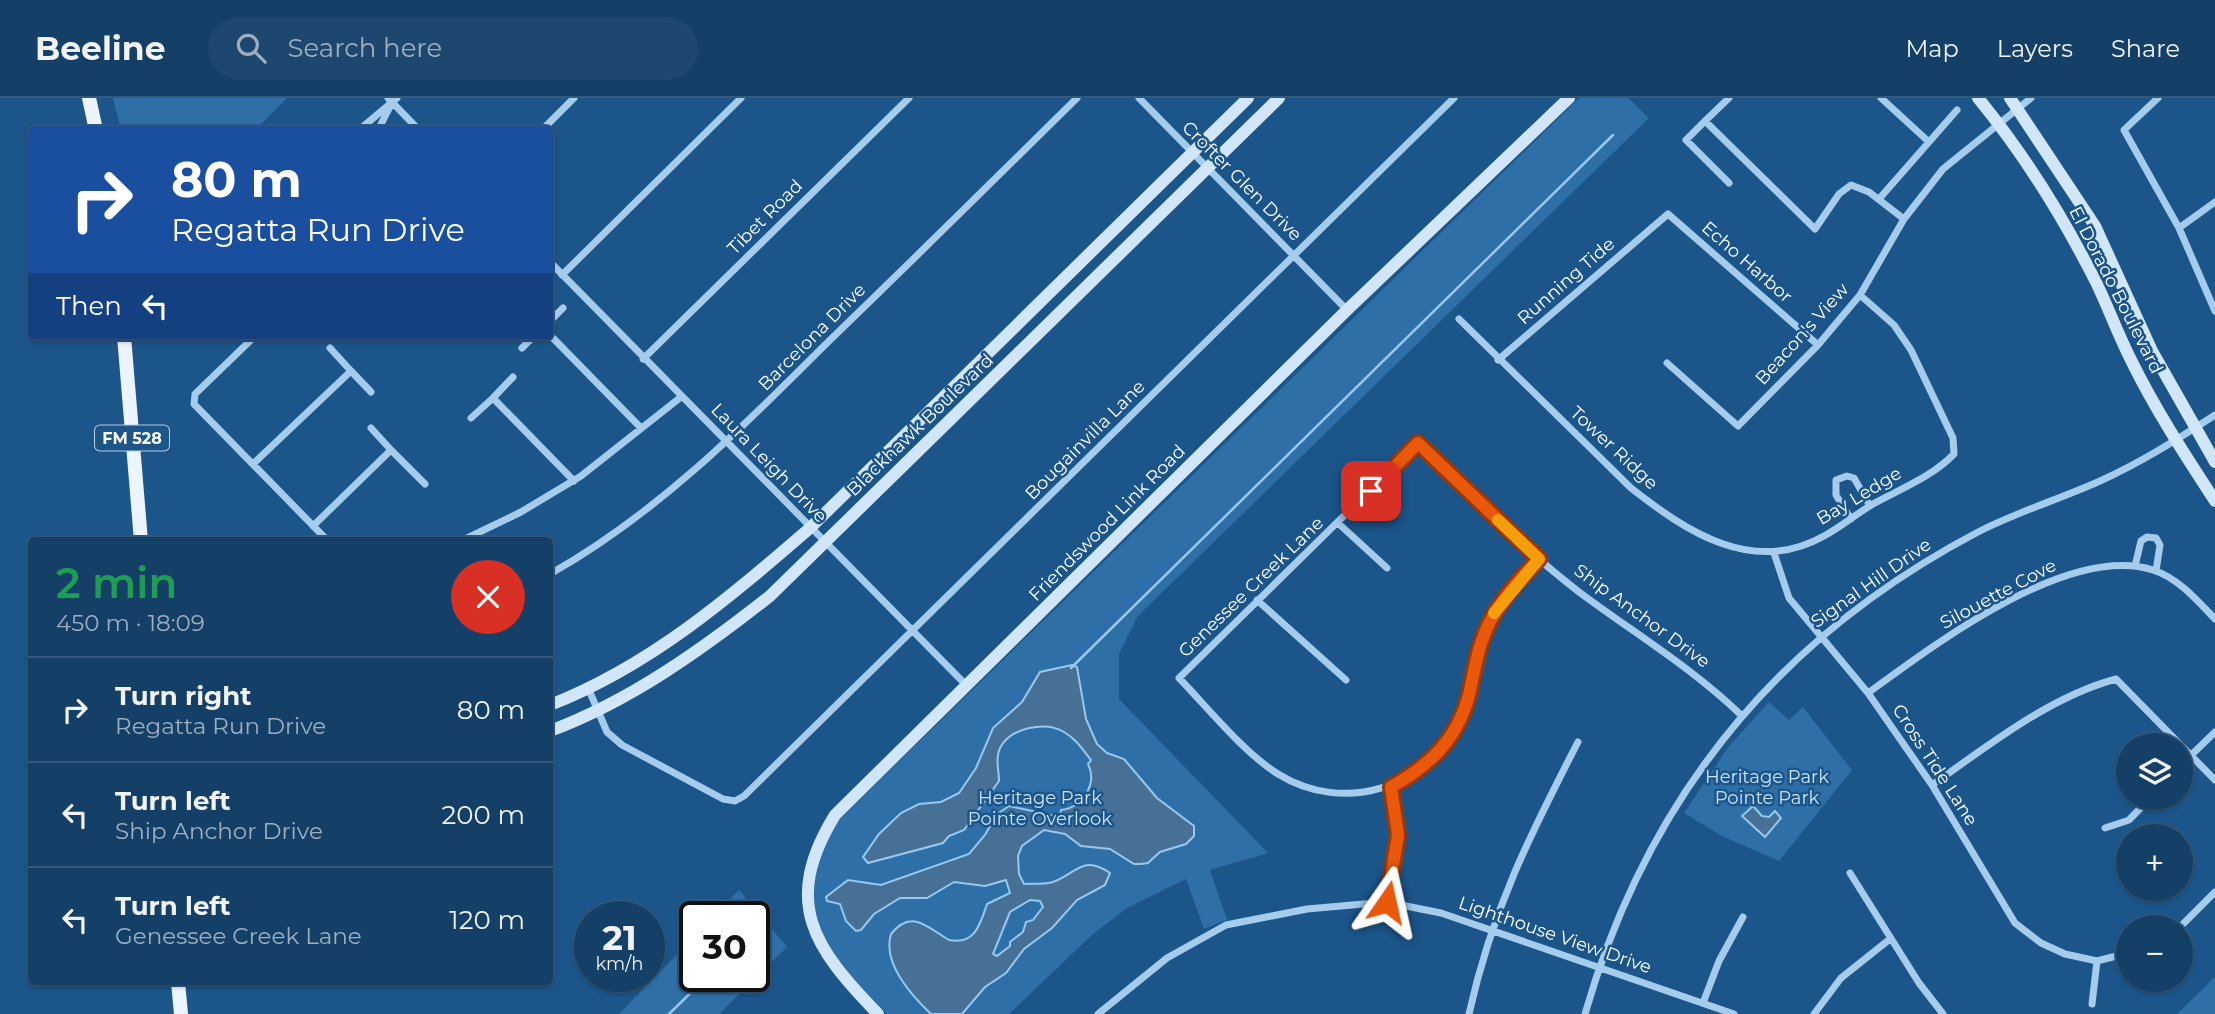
<!DOCTYPE html>
<meta charset="utf-8">
<style>
body{margin:0;font-family:Montserrat,sans-serif;background:#1d476e;color:#f1f3f6;height:100vh;display:flex;flex-direction:column;font-size:26px;white-space:nowrap}
*{box-sizing:border-box;margin:0}
p{font-size:23px;color:#9dafc0}
.icon{flex:none;width:38px;height:38px;fill:none;stroke:currentColor;stroke-width:2;stroke-linecap:round;stroke-linejoin:round}
.map{position:relative;flex:1;overflow:hidden}
.drawer{position:absolute;left:28px;top:439px;width:525px;height:448px;display:flex;flex-direction:column;background:#144068;border-radius:7px;box-shadow:0 2px 5px #0004,0 0 0 2px #33597c}
.drawer>*{flex:none}
.banner{position:absolute;left:28px;top:28px;width:525px;height:214px;border-radius:7px;box-shadow:0 2px 5px #0004,0 0 0 2px #33597c;background:#1a4fa0;color:#fff;overflow:hidden}
.buttons{position:absolute;left:2116px;top:635px;display:grid;gap:14px}
.buttons a{display:grid;place-items:center;width:77px;height:77px;border-radius:50%;background:#144068;box-shadow:0 2px 5px #0004,0 0 0 2px #33597c;font-size:35px}
.speed{position:absolute;left:574px;top:803px;display:flex;gap:14px;font-size:35px;font-weight:700;text-align:center}
.speed>*{display:grid;place-content:center;width:91px;height:91px;border-radius:50%;background:#144068;box-shadow:0 2px 5px #0004,0 0 0 2px #33597c;line-height:1}
.speed small{font-size:18px;font-weight:400}
.speed .limit{border:4px solid #111;border-radius:10px;background:#fff;color:#111}
.pin{position:absolute;display:grid;place-items:center;width:60px;height:60px;color:#fff;margin:-30px;border-radius:14px;box-shadow:0 4px 10px #0006}
.me{position:absolute;width:77px;margin:-38px;rotate:11deg;stroke-linejoin:round;filter:drop-shadow(0 0 5px #0008)}
.turn{display:flex;align-items:center;gap:24px;height:147px;padding:0 28px;font-size:32px}
.turn .icon{width:91px;height:91px;stroke-width:2.5}
.turn b{display:block;font-size:49px;line-height:60px}
.then{display:flex;align-items:center;height:66px;padding:0 28px;background:#0003;gap:14px;font-size:26px}
.round{display:grid;place-items:center;flex:none;width:74px;height:74px;border-radius:37px;background:#1d476e}
.overview{display:flex;align-items:center;justify-content:space-between;height:119px;padding:0 28px}
h1{font-size:42px;font-weight:600;line-height:52px;color:#1e9e55}
ul{padding:0;list-style:none}
li{display:flex;align-items:center;gap:21px;height:105px;padding:0 28px;border-top:2px solid #33597c}
li div{flex:1}
li b{display:block;font-size:26px}
li em{font-style:normal}
header{display:flex;align-items:center;gap:42px;box-sizing:border-box;height:98px;padding:0 35px;background:#144068;border-bottom:2px solid #33597c}
header strong{font-size:33px}
nav{display:flex;gap:38px;margin-inline-start:auto;font-size:24px}
.search{width:490px;height:63px;background:#1d476e;display:flex;align-items:center;gap:18px;box-sizing:border-box;padding:0 24px;border-radius:38px;color:#9dafc0;font-size:26px}
.map>svg:first-child{display:block}
</style>
<header>
<strong>Beeline</strong>
<div class="search"><svg class="icon" aria-label="search" viewBox="0 0 24 24"><circle cx="10" cy="10" r="6"/><path d="M15 15l6 6"/></svg>Search here</div>
<nav><a>Map</a><a>Layers</a><a>Share</a></nav>
</header>
<div class="map">
<svg width="2215" height="916" viewBox="0 0 2215 916">
<rect width="100%" height="100%" fill="#1b558a"/>
<path fill="#2e6fa8" d="M113,0H287L256,31L121,32Z
M1579,0H1628L1649,20L1138,518L1119,556V601L1268,755L1210,772L1227,822L1204,831L1186,781L1127,810L1092,837L1009,916H887C845,873 792,821 820,754C825,743 833,732 840,721Z
M1769,604L1789,622L1803,609L1852,672L1779,763L1722,738L1684,715L1729,648Z
M739,792L787,849L719,916H619L695,838V878H754V819H713Z
M2215,879V916H2177Z"/>
<path fill="#477097" stroke="#98c8ef" stroke-width="2" fill-rule="evenodd" d="M1072,567L1077,569L1086,621L1097,646L1107,655L1124,661L1157,700L1194,728V738L1186,746L1160,754L1148,765L1141,766H1134L1110,751L1081,748L1065,736L1044,732L1022,748L1018,758L1019,776L1024,786C1034,785 1044,787 1053,784C1076,776 1082,756 1110,775L1105,787L1077,802L1052,830L1024,851L1006,875L985,889L962,916H931C911,897 882,865 891,836C912,810 928,830 949,842C975,847 980,827 987,806L1010,795L1006,782L985,788L954,784L927,800H900L874,816L861,832L856,833L846,823L840,806L827,803L826,799L848,782L881,787L969,756L985,737L996,717L1009,708L1060,719L1061,712C1082,710 1098,686 1088,666L1091,662C1083,652 1076,641 1064,634C1046,623 1011,629 1000,650C995,661 999,672 999,683L964,732L949,738L943,745L868,765L863,759L879,736L901,715L919,706L941,704L959,695L976,670L993,630L1022,604L1040,574ZM1030,802L1040,803L1043,809L1033,822L1026,824L1023,834L1010,844V848L997,858L993,856L1010,814Z
M1753,708L1762,718L1769,719L1775,713L1781,720L1765,739L1742,718Z"/>
<g fill="none" stroke-linecap="round" stroke-linejoin="round">
<path stroke="#98c8ef" stroke-width="2.5" d="M1071,570L1613,37
M669,916L708,878"/>
<path stroke="#a5cced" stroke-width="7" d="M388,0L419,32
M1139,0L1347,212
M1729,0L1705,23L1815,131L1839,96L1851,87L1869,94L1904,121
M2158,0L2124,32L2179,130L2215,213
M1705,23L1686,42L1729,85
M359,32L397,0
M378,32L392,5
M542,32L574,0
M1929,44L1957,12
M1879,101L1929,44L1881,0
M2179,130L2215,104
M550,164L967,588
M562,177L741,0
M1459,221L1631,390C1687,434 1753,478 1824,438C1841,429 1856,416 1873,406C1900,391 1932,379 1954,356L1953,340L1911,252L1894,227L1860,197
M550,223L563,210
M550,237L641,330
M255,238L195,296L194,306L328,443
M330,250L351,273
M522,250L534,238
M643,261L909,0
M1498,262L1668,116L1818,247
M1667,265L1738,328L1818,247L1860,197L1904,121L1943,71L2031,0
M513,279L493,300L574,383
M471,320L493,300
M371,330L391,352
M253,366L351,273L371,294
M1851,421L1836,397V382L1847,378L1854,380L1870,408
M1339,426L1387,470
M313,428L391,352L425,386
M461,443L521,414L581,378L681,299
M1774,455L1789,500L1868,595L1932,687L2015,825L2041,845L2065,856L2097,863L2128,855
M1539,461C1513,489 1490,516 1478,553C1472,575 1471,600 1462,620C1429,690 1344,717 1278,676C1243,654 1208,610 1179,580L1418,345C1468,397 1522,450 1579,494C1634,535 1691,569 1741,617
M2135,468L2141,443L2147,439L2156,440L2160,447L2156,473
M550,476C658,415 743,329 830,242C913,162 995,81 1077,0
M1257,502L1346,582
M589,592L607,634L622,647L723,701L735,703L744,698L1454,0
M1868,595C1934,547 2068,445 2153,472C2178,480 2197,502 2215,521
M2180,668L2215,634
M1932,687C1988,648 2049,599 2116,581L2215,682
M2105,730L2129,722L2150,700
M1850,775L1919,885L1943,916
M1386,804L1398,737L1391,689
M2179,830L2215,794
M1703,905L1719,863L1743,819
M2092,906L2097,863
M1098,916L1167,860L1226,827L1307,811L1386,804L1441,815L1734,916
M1469,916C1492,812 1530,737 1578,644
M1585,916C1647,700 1778,539 1978,434C2017,414 2060,401 2100,383C2140,365 2178,341 2215,317
M1814,916L1841,880L1890,841"/>
<path stroke="#d1e6f9" stroke-width="12" d="M1978,0C2024,56 2063,119 2096,184C2108,209 2118,236 2131,262C2155,311 2185,357 2215,403
M2010,0L2095,128L2152,253L2215,364
M550,607C650,568 729,500 810,430L1248,0
M550,633C630,603 703,551 770,498L1279,0
M878,916C814,850 781,805 835,717L1347,212L1569,0"/>
<path stroke="#ebf4ff" stroke-width="14" d="M89,0L96,32
M124,238L141,443
M178,884L181,916"/>
</g>
<g fill="none" stroke-linecap="round" stroke-linejoin="round">
<defs>
<path id="route" d="M1371,393L1418,345L1539,461C1519,482 1499,503 1487,530C1477,551 1474,575 1469,597C1457,642 1430,667 1391,689L1398,737L1387,804"/>
</defs>
<use href="#route" stroke="#983908" stroke-width="18"/>
<use href="#route" stroke="#ea580c" stroke-width="12"/>
<path stroke="#f59e0b" stroke-width="12" d="M1494,515L1539,461L1498,422"/>
</g>
<g text-anchor="middle" stroke-width="5" stroke-linejoin="round" paint-order="stroke">
<rect fill="#1b558a" stroke="#bbccdc" stroke-width="2" x="95" y="327.5" width="74" height="25" rx="5"/>
<g font-size="16" font-weight="bold" fill="#fff">
<text x="132" y="346">FM 528</text>
</g>
<g font-size="18" fill="#fff" stroke="#1b558a">
<text transform="translate(1242 83) rotate(45)" y="6">Crofter Glen Drive</text>
<text transform="translate(765 119) rotate(-45)" y="6">Tibet Road</text>
<text transform="translate(1747 164) rotate(41)" y="6">Echo Harbor</text>
<text transform="translate(1566 183) rotate(-41)" y="6">Running Tide</text>
<text transform="translate(2116 192) rotate(63)" y="6">El Dorado Boulevard</text>
<text transform="translate(1802 236) rotate(-48)" y="6">Beacon's View</text>
<text transform="translate(812 239) rotate(-45)" y="6">Barcelona Drive</text>
<text transform="translate(920 327) rotate(-44)" y="6">Blackhawk Boulevard</text>
<text transform="translate(1085 342) rotate(-45)" y="6">Bougainvilla Lane</text>
<text transform="translate(1614 350) rotate(43)" y="6">Tower Ridge</text>
<text transform="translate(769 365) rotate(46)" y="6">Laura Leigh Drive</text>
<text transform="translate(1859 398) rotate(-31)" y="6">Bay Ledge</text>
<text transform="translate(1107 425) rotate(-45)" y="6">Friendswood Link Road</text>
<text transform="translate(1871 485) rotate(-35)" y="6">Signal Hill Drive</text>
<text transform="translate(1251 489) rotate(-44)" y="6">Genessee Creek Lane</text>
<text transform="translate(1998 496) rotate(-28)" y="6">Silouette Cove</text>
<text transform="translate(1642 518) rotate(36)" y="6">Ship Anchor Drive</text>
<text transform="translate(1935 667) rotate(57)" y="6">Cross Tide Lane</text>
<text transform="translate(1555 837) rotate(19)" y="6">Lighthouse View Drive</text>
</g>
<g font-size="18" fill="#cae4f9" stroke="#1b558a">
<text x="1767" y="685">Heritage Park<tspan x="1767" dy="21">Pointe Park</tspan></text>
<text x="1040" y="706">Heritage Park<tspan x="1040" dy="21">Pointe Overlook</tspan></text>
</g>
</g>
</svg>
<div class="buttons">
<a><svg class="icon" aria-label="layers" viewBox="0 0 24 24"><path d="M12 4l9 5-9 5-9-5zM3 14l9 5 9-5"/></svg></a>
<a>+</a>
<a>−</a>
</div>
<div class="speed"><div>21<small>km/h</small></div><div class="limit">30</div></div>
<div class="pin" style="left:1371px;top:393px;background:#d93025"><svg class="icon" aria-label="arrive" viewBox="0 0 24 24"><path d="M6 21V4h12l-3 4 3 4H6"/></svg></div>
<svg class="me" style="left:1387px;top:804px" viewBox="-20 -20 40 40"><path d="M0-17L14 15 0 8-14 15z" fill="#ea580c" stroke="#fff" stroke-width="4"/></svg>
<div class="banner">
<div class="turn"><svg class="icon" aria-label="right" viewBox="0 0 24 24"><path d="M7 20v-9h11M14 6l5 5-5 5"/></svg><div><b>80 m</b>Regatta Run Drive</div></div>
<div class="then">Then<svg class="icon" aria-label="left" viewBox="0 0 24 24"><path d="M17 20v-9H6M10 6l-5 5 5 5"/></svg></div>
</div>
<section class="drawer">
<div class="overview"><div><h1>2 min</h1><p>450 m · 18:09</p></div><a class="round" style="background:#d93025;color:#fff"><svg class="icon" aria-label="close" viewBox="0 0 24 24"><path d="M6 6l12 12M18 6L6 18"/></svg></a></div>
<ul>
<li><svg class="icon" aria-label="right" viewBox="0 0 24 24"><path d="M7 20v-9h11M14 6l5 5-5 5"/></svg><div><b>Turn right</b><p>Regatta Run Drive</p></div><em>80 m</em></li>
<li><svg class="icon" aria-label="left" viewBox="0 0 24 24"><path d="M17 20v-9H6M10 6l-5 5 5 5"/></svg><div><b>Turn left</b><p>Ship Anchor Drive</p></div><em>200 m</em></li>
<li><svg class="icon" aria-label="left" viewBox="0 0 24 24"><path d="M17 20v-9H6M10 6l-5 5 5 5"/></svg><div><b>Turn left</b><p>Genessee Creek Lane</p></div><em>120 m</em></li>
</ul>
</section>
</div>
